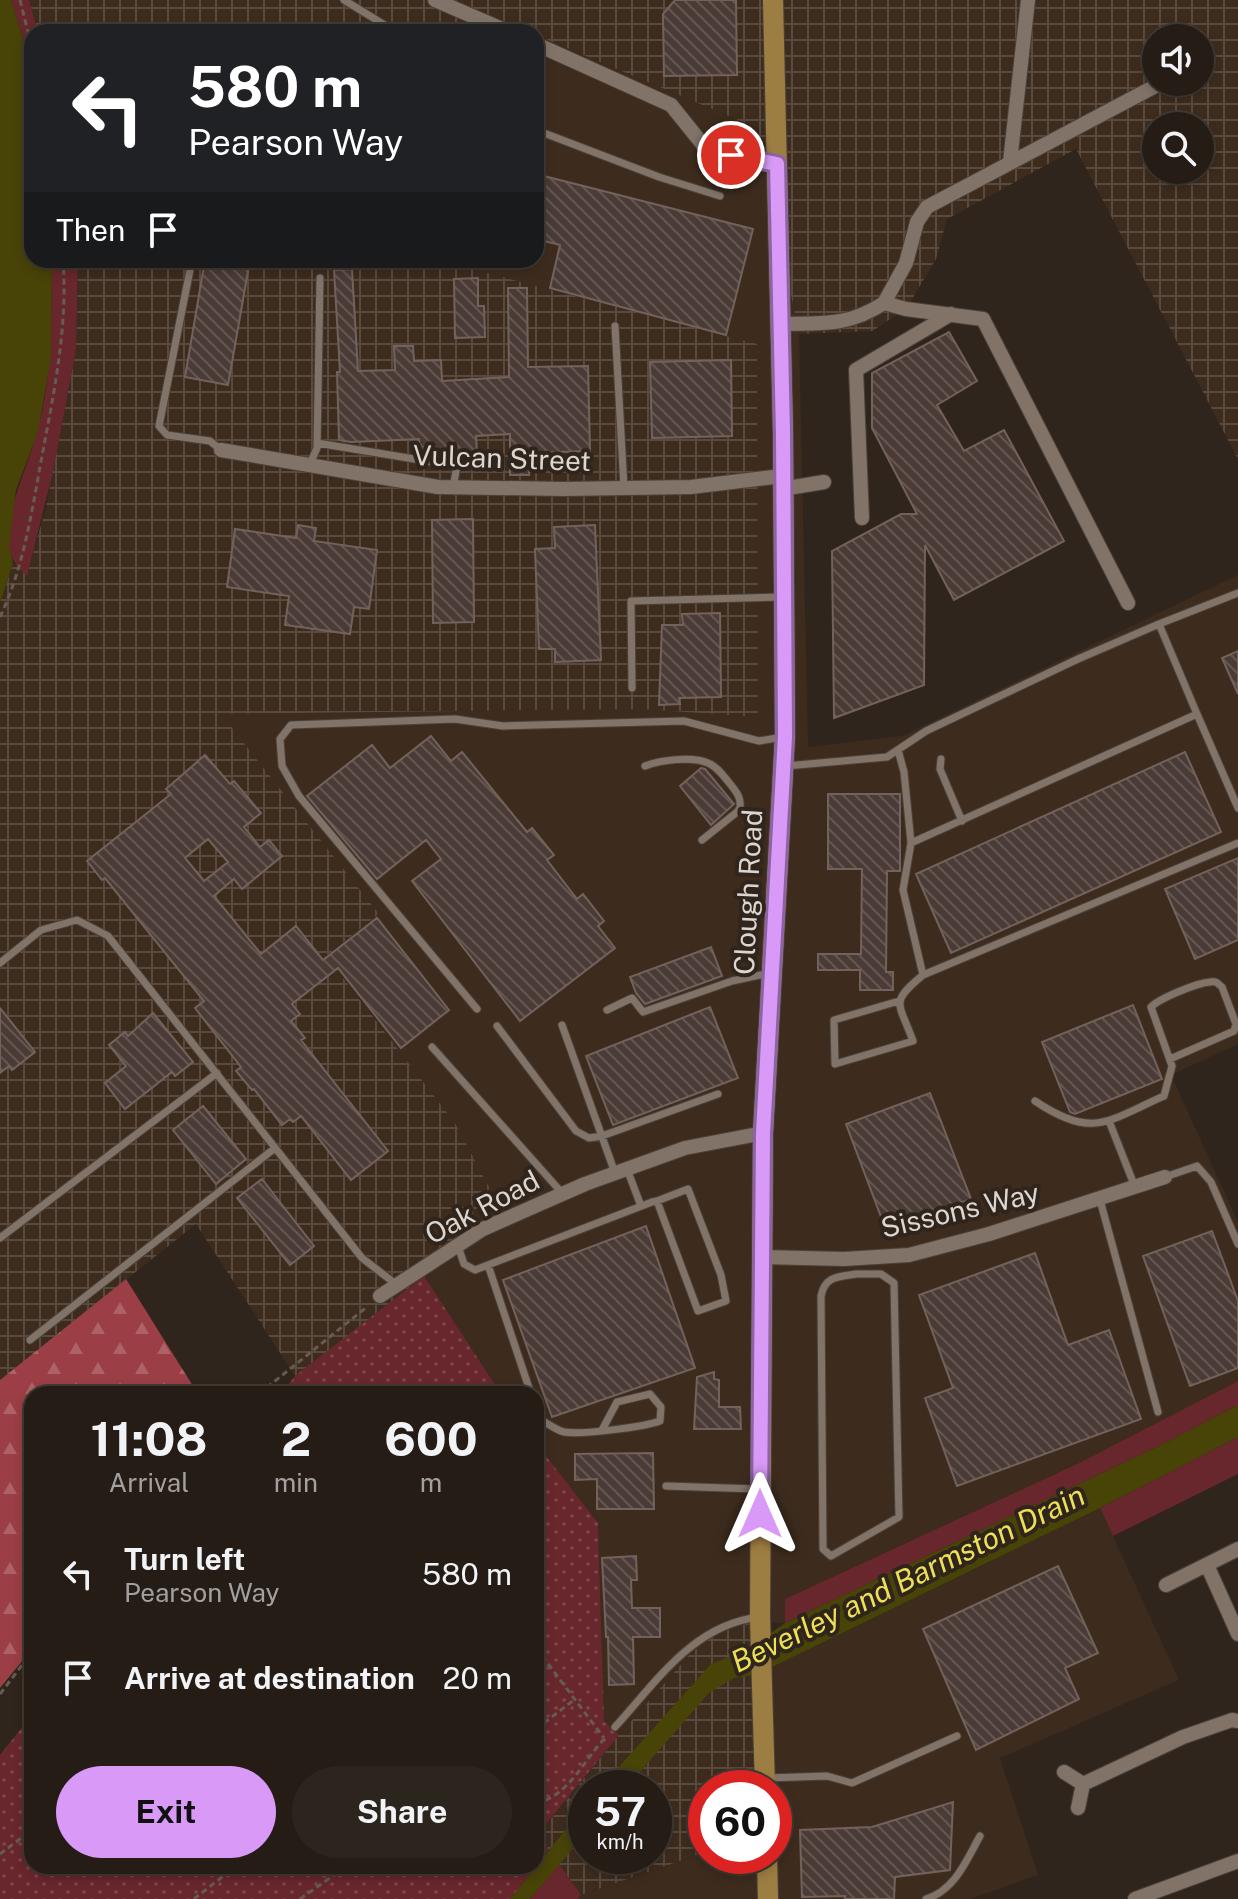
<!DOCTYPE html>
<style>
body{margin:0;font-family:"Public Sans",sans-serif;background:#2c251e;color:#f1f3f6;height:100vh;display:flex;flex-direction:column;font-size:30px;white-space:nowrap}
*{box-sizing:border-box;margin:0}
p{font-size:26px;color:#a3a1a0}
.icon{flex:none;width:44px;height:44px;fill:none;stroke:currentColor;stroke-width:2;stroke-linecap:round;stroke-linejoin:round}
.map{position:relative;flex:1;overflow:hidden}
.side{position:absolute;left:24px;top:1386px;width:520px;height:488px;display:flex;flex-direction:column;background:#241c15;border-radius:24px;box-shadow:0 4px 12px #0003,0 0 0 2px #413a34}
.side>*{flex:none}
.hud{position:absolute;left:24px;top:24px;width:520px;height:244px;border-radius:24px;box-shadow:0 4px 12px #0003,0 0 0 2px #413a34;background:#202124;color:#fff;overflow:hidden}
.tools{position:absolute;left:1142px;top:24px;display:grid;gap:16px}
.tools a{display:grid;place-items:center;width:72px;height:72px;border-radius:50%;background:#241c15;box-shadow:0 4px 12px #0003,0 0 0 2px #413a34;font-size:40px}
.speed{position:absolute;left:568px;top:1770px;display:flex;gap:16px;font-size:40px;font-weight:700;text-align:center}
.speed>*{display:grid;place-content:center;width:104px;height:104px;border-radius:50%;background:#241c15;box-shadow:0 4px 12px #0003,0 0 0 2px #413a34;line-height:1}
.speed small{font-size:20px;font-weight:400}
.speed .limit{border:12px solid #d22;background:#fff;color:#111}
.pin{position:absolute;display:grid;place-items:center;width:68px;height:68px;color:#fff;margin:-34px;border:4px solid #fff;border-radius:50%;box-shadow:0 2px 8px #0007}
.me{position:absolute;width:88px;margin:-44px;rotate:0deg;stroke-linejoin:round;filter:drop-shadow(0 0 6px #0008)}
.turn{display:flex;align-items:center;gap:28px;height:168px;padding:0 32px;font-size:36px}
.turn .icon{width:104px;height:104px;stroke-width:2.5}
.turn b{display:block;font-size:56px;line-height:68px}
.then{display:flex;align-items:center;height:76px;padding:0 32px;background:#0003;gap:16px;font-size:30px}
.eta{display:flex;justify-content:space-evenly;align-items:center;height:136px;text-align:center}
.eta b{font-size:48px;font-weight:700;line-height:56px}
.button{display:flex;gap:16px;margin-top:auto;padding:16px 32px}
.button a{flex:1;height:92px;border-radius:48px;background:#d99af7;color:#111;font-size:32px;font-weight:700;line-height:92px;text-align:center}
.button a+a{background:#2c251e;color:#f1f3f6}
ul{padding:0;list-style:none}
li{display:flex;align-items:center;gap:24px;height:104px;padding:0 32px}
li div{flex:1}
li b{display:block;font-size:30px}
li em{font-style:normal}
.map>svg:first-child{display:block}
</style>
<div class="map">
<svg width="1238" height="1899" viewBox="0 0 1238 1899">
<defs>
<pattern id="industrial-grid" width="8" height="8" patternUnits="userSpaceOnUse" patternTransform="scale(2)"><rect width="8" height="8" fill="#3d2c1e"/><path d="M0 4h8M4 0v8" fill="none" stroke="#594a3e"/></pattern>
<pattern id="forest-firs" width="22" height="20" patternUnits="userSpaceOnUse" patternTransform="scale(2)"><rect width="22" height="20" fill="#9b3e45"/><path d="M5 1l3.5 6h-7zM16 11l3.5 6h-7z" fill="#ad6267"/></pattern>
<pattern id="garden-dots" width="8" height="8" patternUnits="userSpaceOnUse" patternTransform="scale(2)"><rect width="8" height="8" fill="#68272c"/><path d="M2 2h.1M6 6h.1" fill="none" stroke="#7d464a" stroke-width="1.8" stroke-linecap="round"/></pattern>
<pattern id="building-back-hatch" width="6" height="6" patternUnits="userSpaceOnUse" patternTransform="scale(2)"><rect width="6" height="6" fill="#4b3b36"/><path d="M-1 5l2 2M0 0l6 6M5-1l2 2" fill="none" stroke="#645752"/></pattern>
</defs>
<rect width="100%" height="100%" fill="#30251c"/>
<path fill="#3d2c1e" d="M536,35L757,128L799,334L808,747L902,736L1238,575V1044L1171,1075L1238,1222V1381L1079,1463L785,1599V1623L755,1621L690,1654L619,1735L604,1721L598,1523L536,1443V1394H501L424,1276L479,1236L455,1123L326,956L379,914L220,714L643,709L758,716L756,344L438,260H536Z
M1100,1508L1179,1680L1000,1758L1038,1875L970,1899H578L581,1895L706,1852V1856H774V1788H753L756,1675Z"/>
<path fill="url(#industrial-grid)" fill-rule="evenodd" d="M29,0H1238V459L1076,149L947,219L936,259L906,309L872,331L799,334L757,128L536,35V32H528L513,26L510,32H38ZM1156,38H1200V82H1156ZM1156,126H1200V170H1156Z
M78,260H438L757,344L758,717L643,709L221,714L379,914L326,956L455,1123L508,1223L479,1236L295,1376L196,1224L0,1380V603L13,563L27,575L46,507L76,349Z
M755,1621L753,1788H706V1852L581,1895L538,1835L619,1735L690,1654L716,1634ZM586,1788H654V1856H586Z"/>
<path fill="#68272c" d="M11,0H29L38,32H32V88L25,45Z
M52,260H78L76,349L53,472L27,576C18,567 10,560 9,546C7,504 27,470 37,432C53,376 51,318 52,260Z
M1238,1381V1405L1161,1445L785,1623V1599L1079,1463Z
M1238,1437V1474L1113,1536L1100,1508Z
M559,1864L581,1895L578,1899H530Z"/>
<path fill="url(#forest-firs)" d="M126,1279L198,1394H32V1649L0,1688V1380Z"/>
<path fill="url(#garden-dots)" d="M424,1276L501,1394H281L295,1376Z
M536,1443L598,1523L604,1721L619,1735L538,1834L549,1850L510,1899H0V1755L32,1715V1866H536Z"/>
<path fill="#484307" d="M0,0H11L25,45L32,88V260H52L51,358L38,432L16,490L9,546L13,563L0,603Z
M1238,1405V1437L1100,1508L756,1675L734,1678L709,1693L626,1788H600L711,1664L746,1650L785,1623L1161,1445Z
M586,1804V1833L530,1899H510Z"/>
<path fill="url(#building-back-hatch)" stroke="#73625c" stroke-width="2" fill-rule="evenodd" d="M675,0H736L737,75L664,76L663,14Z
M536,174L753,229L726,335L550,288L560,245L536,239Z
M205,260H250L228,385L185,377Z
M352,269L358,371L395,370L394,346H413L414,361L441,360L442,381L509,377L508,288H527L528,367L588,366L590,451L529,453V475H510V434L476,436L477,453L440,457L420,453L419,439L351,442L339,440L337,372H340L334,270Z
M478,278V306H484L485,337L455,338L454,279Z
M949,332L977,381L937,405L964,451L1004,430L1064,541L954,600L925,545L924,685L834,718L832,551L901,514H917L872,428V373Z
M731,360L732,436L652,438L650,362Z
M473,519L474,622L433,623L432,520Z
M298,525L316,528L314,541L377,550L369,609L354,607L350,634L285,625L289,596L227,587L235,529L296,538Z
M595,525L601,660L555,662V649H539L535,549L555,548L554,527Z
M720,613L721,697L679,698L680,704L659,705L662,625H683L682,614Z
M1238,651V694L1222,658Z
M431,736L451,761L462,752L527,832L532,828L554,855L547,860L577,899L583,894L604,921L598,926L615,948L520,1021L412,881L441,859L426,840L377,879L307,796L372,745L390,768Z
M1185,752L1221,832L951,953L916,874Z
M205,755L230,784L234,781L261,813L244,827L260,847L269,840L282,856L242,889L234,879L214,896L261,954L296,926L323,960L377,918L449,1010L401,1048L338,968L292,1004L300,1014L291,1021L305,1038L301,1040L388,1151L351,1180L301,1116L293,1122L290,1119L282,1125L254,1089L252,1090L236,1071L241,1067L195,1008L204,1001L105,878L102,880L87,861L171,794L166,789ZM208,839L228,862L204,881L185,858Z
M701,768L705,769L734,804L711,825L680,786Z
M828,794H900V871H887L886,972H893V990H860V970H818V954H861L862,869H828Z
M1238,858V940L1195,959L1165,889Z
M711,947L722,976L645,1004L636,993L630,977Z
M1133,1005L1162,1079L1075,1114L1070,1112L1042,1042Z
M710,1007L738,1078L613,1125L586,1056Z
M0,1008L35,1052L12,1070L9,1066L0,1073Z
M153,1013L193,1062L175,1076L172,1072L125,1109L105,1083L126,1066L109,1045L125,1032L128,1036Z
M930,1093L971,1199L886,1230L846,1124Z
M203,1106L246,1159L216,1184L173,1130Z
M262,1179L314,1246L290,1265L237,1198Z
M646,1226L695,1368L552,1417L503,1280Z
M1212,1231L1238,1301V1368L1190,1386L1143,1256Z
M1035,1253L1068,1345L1109,1330L1141,1419L957,1486L925,1398L953,1388L919,1295Z
M714,1372V1379L719,1380V1407H740L741,1429H694L697,1377Z
M653,1453L654,1509H597V1479L575,1480V1454Z
M636,1556L637,1580H631L632,1608H660V1637H633L634,1684L609,1685L608,1637H606L602,1558Z
M1058,1566L1098,1653L1065,1668L1079,1699L976,1750L923,1629Z
M953,1802L950,1870L895,1877L894,1899H845V1896L802,1897L800,1830L872,1827Z"/>
<g fill="none" stroke-linecap="round" stroke-linejoin="round">
<defs>
<path id="lane" d="M344,0L396,32
M536,130L659,177L720,196
M192,260L159,426L167,435L210,441L221,450
M615,326L624,488
M317,443L457,466L453,487
M310,464L317,448L320,278
M1159,624L1238,593
M632,688L631,601L781,597
M1197,714L1238,808
M898,750L904,772L911,843L903,890L923,975
M941,759L940,769L962,821
M645,766C660,760 692,756 708,763C718,767 724,777 731,785C737,793 741,797 740,808L737,812L702,840
M786,766L887,757L926,731L1078,659L1159,624L1197,714L911,843
M0,963L41,930L77,920L108,936L362,1258L397,1285
M899,1001L834,1020L835,1064L913,1041C899,1002 889,1003 923,975L1238,843
M477,1009L299,796L282,766L280,739L291,725L455,719L503,726L684,721L759,741L783,737
M607,1010L632,998L643,1012L732,981L770,973
M562,1025L615,1173
M497,1026L576,1131L589,1138L602,1136L718,1094
M432,1047L563,1194
M1035,1101C1093,1140 1107,1121 1164,1096L1172,1066L1151,1007C1160,998 1197,983 1210,982C1217,981 1217,983 1222,987L1236,1024L1234,1031L1170,1059
M1109,1121L1135,1187
M627,1169L641,1206
M1165,1177L1197,1166L1211,1182L1238,1244
M1100,1200L1158,1412
M0,1238L217,1073
M458,1246L464,1264L475,1270L652,1202L657,1201L688,1189L721,1275L726,1301L698,1311L657,1201
M488,1265L531,1394
M856,1274H881L894,1283L899,1517L831,1556L823,1549L821,1296C825,1276 838,1277 856,1274Z
M30,1340L275,1148
M536,1408L541,1420C547,1423 556,1430 564,1432C580,1435 644,1427 660,1421L661,1407L650,1394L617,1402L602,1430
M666,1486L757,1489
M615,1727C657,1681 693,1625 759,1617
M767,1778L827,1776L852,1783L957,1736
M926,1899C955,1890 966,1861 980,1836"/>
<path id="street" d="M435,0L509,32
M536,44L671,105L704,146L731,155L777,164
M1010,162L1028,0
M884,303L906,263L917,222L927,207L1163,82
M780,324C822,323 847,327 884,303L906,309L983,319L1128,603
M221,450L438,487L563,489L691,487L782,476
M782,489L824,482
M862,518L856,370L951,314
M761,1257L844,1259L909,1255L989,1234L1165,1177
M380,1296L483,1229L585,1184L685,1148L763,1133
M1207,1565L1238,1634
M1166,1585L1238,1549
M1064,1772L1083,1784L1078,1808
M1083,1784L1183,1737L1232,1720L1238,1721
M1135,1899L1238,1861"/>
<path id="primary" d="M765,1788L760,1617L763,1133L785,736L783,433L773,0
M767,1856L768,1899"/>
</defs>
<use href="#lane" stroke="#4b423b" stroke-width="9"/>
<use href="#street" stroke="#4b423b" stroke-width="16"/>
<use href="#primary" stroke="#4b423b" stroke-width="22"/>
<path stroke="#665c54" stroke-width="3" stroke-dasharray="6 4" stroke-linecap="butt" d="M20,0L32,48
M0,617C24,567 32,510 42,456C54,392 68,326 63,260
M259,1394L368,1306
M536,1648L604,1738
M0,1694L32,1652
M536,1729L574,1700
M536,1803C568,1797 584,1760 605,1738
M0,1854L32,1830
M194,1899L236,1866
M300,1899L347,1866"/>
<use href="#lane" stroke="#817368" stroke-width="7"/>
<use href="#street" stroke="#817368" stroke-width="14"/>
<use href="#primary" stroke="#9d7e42" stroke-width="20"/>
</g>
<g fill="none" stroke-linecap="round" stroke-linejoin="round">
<defs>
<path id="route" d="M731,155L777,164L783,433L785,736L763,1133L760,1514"/>
</defs>
<use href="#route" stroke="#8d64a1" stroke-width="20"/>
<use href="#route" stroke="#d99af7" stroke-width="14"/>
</g>
<g text-anchor="middle" stroke-width="8" stroke-linejoin="round" paint-order="stroke">
<g font-size="28" fill="#ddd6d0" stroke="#30251c">
<text transform="translate(502 458) rotate(2)" y="10">Vulcan Street</text>
<text transform="translate(748 892) rotate(-87)" y="10">Clough Road</text>
<text transform="translate(482 1207) rotate(-28)" y="10">Oak Road</text>
<text transform="translate(960 1210) rotate(-13)" y="10">Sissons Way</text>
</g>
<g font-size="30" font-style="italic" fill="#eddf56" stroke="#30251c">
<text transform="translate(908 1579) rotate(-26)" y="10">Beverley and Barmston Drain</text>
</g>
</g>
</svg>
<div class="tools">
<a><svg class="icon" aria-label="sound" viewBox="0 0 24 24"><path d="M4 9h4l5-4v14l-5-4H4zM17 9q2 3 0 6"/></svg></a>
<a><svg class="icon" aria-label="search" viewBox="0 0 24 24"><circle cx="10" cy="10" r="6"/><path d="M15 15l6 6"/></svg></a>
</div>
<div class="speed"><div>57<small>km/h</small></div><div class="limit">60</div></div>
<div class="pin" style="left:731px;top:155px;background:#d93025"><svg class="icon" aria-label="arrive" viewBox="0 0 24 24"><path d="M6 21V4h12l-3 4 3 4H6"/></svg></div>
<svg class="me" style="left:760px;top:1514px" viewBox="-20 -20 40 40"><path d="M0-17L14 15 0 8-14 15z" fill="#d99af7" stroke="#fff" stroke-width="4"/></svg>
<div class="hud">
<div class="turn"><svg class="icon" aria-label="left" viewBox="0 0 24 24"><path d="M17 20v-9H6M10 6l-5 5 5 5"/></svg><div><b>580 m</b>Pearson Way</div></div>
<div class="then">Then<svg class="icon" aria-label="arrive" viewBox="0 0 24 24"><path d="M6 21V4h12l-3 4 3 4H6"/></svg></div>
</div>
<section class="side">
<div class="eta">
<div><b>11:08</b><p>Arrival</p></div>
<div><b>2</b><p>min</p></div>
<div><b>600</b><p>m</p></div>
</div>
<ul>
<li><svg class="icon" aria-label="left" viewBox="0 0 24 24"><path d="M17 20v-9H6M10 6l-5 5 5 5"/></svg><div><b>Turn left</b><p>Pearson Way</p></div><em>580 m</em></li>
<li><svg class="icon" aria-label="arrive" viewBox="0 0 24 24"><path d="M6 21V4h12l-3 4 3 4H6"/></svg><div><b>Arrive at destination</b></div><em>20 m</em></li>
</ul>
<div class="button"><a>Exit</a><a>Share</a></div>
</section>
</div>
